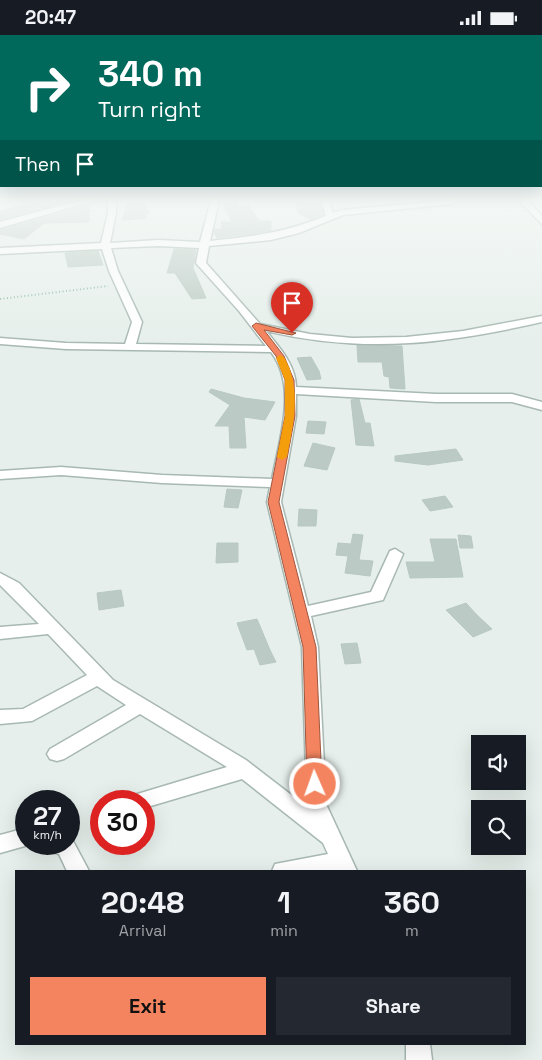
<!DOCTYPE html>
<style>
body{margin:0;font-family:"Space Grotesk",sans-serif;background:#242831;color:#f1f3f6;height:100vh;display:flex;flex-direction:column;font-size:19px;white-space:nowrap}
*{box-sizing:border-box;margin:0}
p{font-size:16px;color:#9ea1a6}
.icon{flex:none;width:28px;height:28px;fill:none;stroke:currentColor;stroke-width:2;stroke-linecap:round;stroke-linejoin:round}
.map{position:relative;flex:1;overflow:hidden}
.sheet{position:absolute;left:15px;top:835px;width:511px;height:175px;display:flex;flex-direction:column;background:#171b24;border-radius:0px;box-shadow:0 5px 20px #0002}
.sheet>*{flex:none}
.top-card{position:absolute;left:0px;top:0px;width:542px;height:152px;box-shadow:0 5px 20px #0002;background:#00695c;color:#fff;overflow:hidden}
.controls{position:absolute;left:471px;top:700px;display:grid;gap:10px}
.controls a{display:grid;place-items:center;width:55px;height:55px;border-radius:0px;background:#171b24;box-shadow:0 5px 20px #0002;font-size:25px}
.speed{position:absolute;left:15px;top:755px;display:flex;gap:10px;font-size:25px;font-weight:700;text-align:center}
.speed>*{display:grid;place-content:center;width:65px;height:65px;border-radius:50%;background:#171b24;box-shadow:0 5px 20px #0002;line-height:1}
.speed small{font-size:12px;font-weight:400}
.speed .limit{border:8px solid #d22;background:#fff;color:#111}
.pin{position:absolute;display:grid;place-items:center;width:42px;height:42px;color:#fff;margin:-51px -21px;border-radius:50% 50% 50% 0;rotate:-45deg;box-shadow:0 0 5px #0007}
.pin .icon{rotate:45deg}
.me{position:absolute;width:55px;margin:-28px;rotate:358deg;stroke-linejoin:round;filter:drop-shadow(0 0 4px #0008)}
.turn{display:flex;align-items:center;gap:18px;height:105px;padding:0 15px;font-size:22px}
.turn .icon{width:65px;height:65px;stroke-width:2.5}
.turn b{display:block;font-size:35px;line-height:42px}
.then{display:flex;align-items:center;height:48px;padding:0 15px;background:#0003;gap:10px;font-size:19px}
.eta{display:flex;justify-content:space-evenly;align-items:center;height:85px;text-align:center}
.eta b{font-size:30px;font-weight:700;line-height:35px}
.action{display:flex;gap:10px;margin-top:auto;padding:10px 15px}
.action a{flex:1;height:58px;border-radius:0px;background:#f4845f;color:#111;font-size:20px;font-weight:700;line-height:58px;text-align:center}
.action a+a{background:#242831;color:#f1f3f6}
.status{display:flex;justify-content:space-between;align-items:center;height:35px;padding:0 25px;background:#171b24;direction:ltr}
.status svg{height:14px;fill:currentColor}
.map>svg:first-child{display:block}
</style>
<div class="status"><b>20:47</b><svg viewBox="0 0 49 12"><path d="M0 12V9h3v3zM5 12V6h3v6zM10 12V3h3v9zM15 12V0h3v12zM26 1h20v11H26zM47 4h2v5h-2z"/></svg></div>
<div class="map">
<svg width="542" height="1025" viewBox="0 0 542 1025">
<rect width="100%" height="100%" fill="#e6efeb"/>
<path fill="#bbcac4" stroke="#b8c9c2" d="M24,165H61L63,168L0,185V176L26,170Z
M129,165H143L149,179H145L146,183L122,185Z
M221,165H238V172L249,171L259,186H271V196L217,203L214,198V194H222L221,187H232Z
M296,165L320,167L324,180L311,185L298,178Z
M89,170V187L44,188L24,204L0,199V195Z
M174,214L196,215L193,233L206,263L192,264L175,238H167Z
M98,216L103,230L68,232L65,218Z
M357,310L402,311L405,354L390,353L389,342L384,341L382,327H358Z
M311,322L319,336L321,344L307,345L297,323Z
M211,354L244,363L275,367L265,385L244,382L246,413H230L229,391H215L230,370L209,357Z
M359,364L365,388H370L374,411L356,410L351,365Z
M308,386L326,387L324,399L306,398Z
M313,408L335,413L327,435L304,431Z
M456,414L463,425L428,430L395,426V421Z
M227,454L242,455L238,473L224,472Z
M445,461L453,472L430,476L422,465Z
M299,474L317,475L316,491H298Z
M353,499L363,500L359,525L373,526L370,541L345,538L348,521L336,520L338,508L351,509Z
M458,500L471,501L473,513H460Z
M430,504H456L463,542L410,543L406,527H435Z
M217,508H238V527L216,528Z
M121,555L124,571L99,575L97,558Z
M466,568L477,580L492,594L473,602L446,575Z
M257,584L270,615L276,627L260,630L254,614L247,615L237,588Z
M357,608L361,628L345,629L341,609Z"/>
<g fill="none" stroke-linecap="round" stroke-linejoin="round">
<defs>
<path id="minor" d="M108,165H116V178L110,208L158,205L200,207L211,165H219L210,206C255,201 283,198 326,181L321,165H329L333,178L342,175L455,165L456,167L452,169L343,180L299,198L271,205L209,211L206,228L260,289L310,299L352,303L406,302L463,296L542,281V287C446,309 364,319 266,296C279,312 296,330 296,352L436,359H512L542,367V375L512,367H436L296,359V381L281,467L308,571L371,557L390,516L395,514L403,519L383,565L311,581L318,612L326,769L357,836H272L275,829L328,819L323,808L242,744L144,773V766H131L134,760L227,732L140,679L64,724L57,726L50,724L47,719L50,714L126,670L97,651L32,686L0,689V675L23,674L87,640L48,599L0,604V592L39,589L0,550V538L19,548L113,645L246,725L307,772L302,612L267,467L270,452L162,448L61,440L0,444V436L61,432L162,440L272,444C279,405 298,352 271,317L66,314L0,309V303L66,308L125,309L132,287L109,236L102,214L0,219V213L101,208L108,178ZM158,211L199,213L196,228L239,276L266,311L136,309L142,287L118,236L111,213Z
M518,165H527L542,181V189Z
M26,793V809H32L0,818V800Z
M69,804L73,806L89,836H67L59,819L45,815L42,809H69Z
M406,1009H430L432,1025H406Z"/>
<path id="secondary" d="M81,165H96L0,193V187Z"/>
</defs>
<use href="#minor" stroke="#a8b8b2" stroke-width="3"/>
<use href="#secondary" stroke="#a4bbb3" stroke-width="3"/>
<path stroke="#86b3a5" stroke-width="2" stroke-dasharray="1 2.5" stroke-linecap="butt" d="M0,264L108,251"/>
<use href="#minor" fill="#fff" fill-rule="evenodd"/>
<use href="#secondary" fill="#fff" fill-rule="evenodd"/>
</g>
<linearGradient id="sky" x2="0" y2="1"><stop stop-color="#84bce0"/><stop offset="0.53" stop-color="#f4f8f6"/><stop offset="1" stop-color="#f4f8f6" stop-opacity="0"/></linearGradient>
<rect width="542" height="309" fill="url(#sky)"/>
<path fill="#f4845f" stroke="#9f563e" d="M256,288L296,298L292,300L264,295L284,321L294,345L295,381L279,467L316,612L322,749L320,754L315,755L310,754L307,749L303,612L268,467L285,381V345L276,321L252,291Z"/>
<path fill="#f59e0b" d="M280,320C286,322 286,327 289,332C300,361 293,392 287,422L282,425L277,422L285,381V345L276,323Z"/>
</svg>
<div class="controls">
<a><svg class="icon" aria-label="sound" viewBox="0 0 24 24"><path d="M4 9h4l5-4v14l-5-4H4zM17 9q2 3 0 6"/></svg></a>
<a><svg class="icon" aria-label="search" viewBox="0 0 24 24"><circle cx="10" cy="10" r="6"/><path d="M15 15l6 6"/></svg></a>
</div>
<div class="speed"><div>27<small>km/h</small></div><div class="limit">30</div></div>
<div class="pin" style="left:292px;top:298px;background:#d93025"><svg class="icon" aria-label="arrive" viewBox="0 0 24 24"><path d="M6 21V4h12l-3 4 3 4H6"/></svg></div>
<svg class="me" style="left:315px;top:749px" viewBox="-20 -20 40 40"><circle r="17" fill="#f4845f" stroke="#fff" stroke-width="3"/><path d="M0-11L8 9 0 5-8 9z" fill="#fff"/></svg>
<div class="top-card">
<div class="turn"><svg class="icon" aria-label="right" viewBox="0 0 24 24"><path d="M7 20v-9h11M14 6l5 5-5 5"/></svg><div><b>340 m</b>Turn right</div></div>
<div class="then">Then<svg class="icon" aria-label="arrive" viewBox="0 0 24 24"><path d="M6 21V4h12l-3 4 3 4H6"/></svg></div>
</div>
<section class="sheet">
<div class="eta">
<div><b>20:48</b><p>Arrival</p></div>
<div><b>1</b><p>min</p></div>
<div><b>360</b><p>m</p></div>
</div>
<div class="action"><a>Exit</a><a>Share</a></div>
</section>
</div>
